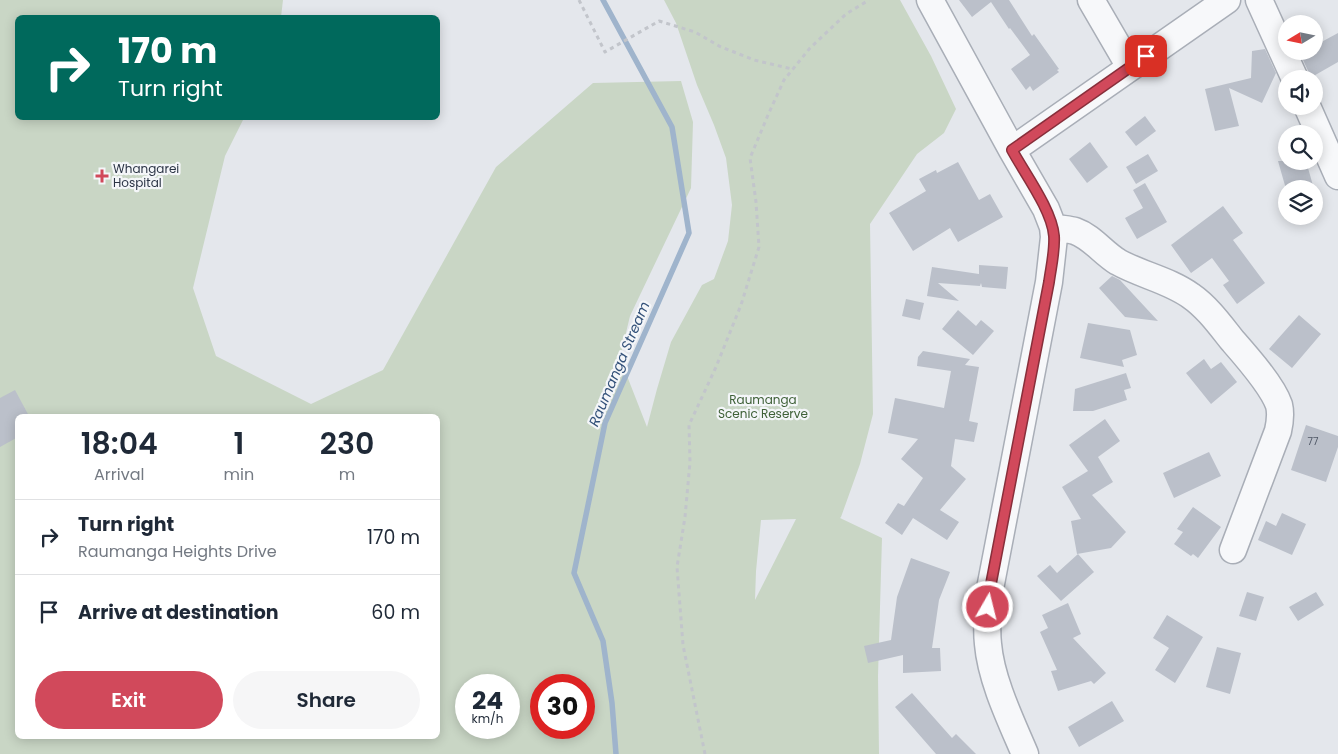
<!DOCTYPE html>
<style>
body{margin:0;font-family:Poppins,sans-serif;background:#f6f6f7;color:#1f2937;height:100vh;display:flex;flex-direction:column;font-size:19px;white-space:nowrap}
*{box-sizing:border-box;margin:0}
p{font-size:16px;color:#747a83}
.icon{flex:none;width:28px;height:28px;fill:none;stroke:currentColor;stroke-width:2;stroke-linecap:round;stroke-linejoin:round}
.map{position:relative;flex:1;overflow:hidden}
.details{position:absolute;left:15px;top:414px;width:425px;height:325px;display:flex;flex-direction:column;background:#fff;border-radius:8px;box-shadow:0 2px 12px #0003}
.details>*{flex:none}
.guide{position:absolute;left:15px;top:15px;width:425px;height:105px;border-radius:8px;box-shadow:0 2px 12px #0003;background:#00695c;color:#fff;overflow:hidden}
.needle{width:32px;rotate:260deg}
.controls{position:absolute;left:1278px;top:15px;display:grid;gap:10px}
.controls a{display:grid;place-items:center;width:45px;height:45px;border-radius:50%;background:#fff;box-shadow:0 2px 12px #0003;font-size:25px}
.speed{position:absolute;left:455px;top:674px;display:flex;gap:10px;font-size:25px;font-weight:700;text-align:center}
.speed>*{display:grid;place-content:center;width:65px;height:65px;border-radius:50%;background:#fff;box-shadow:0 2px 12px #0003;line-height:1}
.speed small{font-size:12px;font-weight:400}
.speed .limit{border:8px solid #d22;background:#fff;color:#111}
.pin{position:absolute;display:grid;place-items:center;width:42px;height:42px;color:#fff;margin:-21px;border-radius:10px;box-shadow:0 2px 8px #0006}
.me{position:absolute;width:55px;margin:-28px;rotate:8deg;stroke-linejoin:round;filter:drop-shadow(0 0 4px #0008)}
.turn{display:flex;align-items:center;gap:18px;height:105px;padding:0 20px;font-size:22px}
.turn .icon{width:65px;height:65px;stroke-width:2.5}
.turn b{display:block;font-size:35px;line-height:42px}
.eta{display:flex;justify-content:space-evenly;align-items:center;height:85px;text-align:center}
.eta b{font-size:30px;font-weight:600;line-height:35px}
.primary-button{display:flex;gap:10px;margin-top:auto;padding:10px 20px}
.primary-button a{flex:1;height:58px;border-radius:30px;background:#d1495b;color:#fff;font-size:20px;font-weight:600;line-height:58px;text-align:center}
.primary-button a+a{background:#f6f6f7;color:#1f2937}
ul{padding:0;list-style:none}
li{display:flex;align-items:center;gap:15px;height:75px;padding:0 20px;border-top:1px solid #e0e1e3}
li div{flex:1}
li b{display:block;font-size:19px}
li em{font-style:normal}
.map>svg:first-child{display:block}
</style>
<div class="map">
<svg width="1338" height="754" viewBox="0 0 1338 754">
<rect width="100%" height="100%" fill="#e4e7ec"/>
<path fill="#c9d6c5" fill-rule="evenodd" d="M0,0H283L281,17L18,18V118H244L225,156L193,288L216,356L311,404L383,370L496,167L593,83L681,81L693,122L691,188L630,316L620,358L647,427L657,389L671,342L702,285L714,279L728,241L732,205L726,158L714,125L697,85L676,23L664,0H900L931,56L956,109L944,133L917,154L870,224L873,414L860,464L841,517L840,518L882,538L878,676L879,754H0ZM18,416H438V736H18ZM796,519L755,600L756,571L761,520ZM466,685H509V728H466ZM541,685H584V728H541Z"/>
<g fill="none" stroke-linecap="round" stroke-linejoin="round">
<path stroke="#9fb4cc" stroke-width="5.5" d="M603,0L672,127L689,233L605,423L574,573L603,641L612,703L616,754"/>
</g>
<path fill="#bbc0ca" d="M959,0H1009L1032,36L1034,34L1059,69L1057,70L1059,72L1033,91L1030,86L1026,90L1011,69L1030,55L1010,28L1009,29L991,2L972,17Z
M1338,33V62L1310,78L1309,73L1299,51H1314V46Z
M1265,49L1276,73L1262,103L1229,88L1239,126L1215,131L1205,89L1251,78L1252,51Z
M1145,116L1156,131L1136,146L1125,132Z
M1090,142L1108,167L1087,183L1069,159Z
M1148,154L1158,171L1136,184L1126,167Z
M1278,161H1306L1314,189H1286Z
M958,162L979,200L990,194L1003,217L958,242L950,228L913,251L889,213L926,191L919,179L936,170L937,173Z
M1145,183L1167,222L1137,239L1125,218L1143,208L1133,190Z
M1223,206L1243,233L1233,240L1265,283L1237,304L1223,285L1229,281L1212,258L1191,273L1171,245Z
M979,265L1008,267L1006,289L982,287L981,283L980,286L938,283L959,301L927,296L932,267L979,274Z
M1112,276L1120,280L1158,321L1125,317L1099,288Z
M906,299L924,303L920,320L902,316Z
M958,310L976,326L981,320L994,331L973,355L942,329Z
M1299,315L1321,334L1292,368L1269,349Z
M1088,323L1130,330L1137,355L1122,360L1124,367L1080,358Z
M923,351L970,359L965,365L979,367L969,421L978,423L974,442L955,439L951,466L966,479L940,510L959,522L947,540L913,518L902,535L885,523L898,503L904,506L923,478L901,459L918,439L888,433L895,398L944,408L951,371L917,366L918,357Z
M1204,359L1211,369L1221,362L1237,382L1211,404L1186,373Z
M1126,373L1131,388L1124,390L1127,400L1093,411H1073L1075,389Z
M15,390L29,416H18V437L0,447V398Z
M1105,419L1120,441L1098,457L1113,482L1092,495L1126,532L1111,548L1077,554L1071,521L1081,519L1062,487L1088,471L1069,445Z
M1306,425L1338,436V447L1326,482L1291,470Z
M1209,452L1221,476L1174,498L1163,473Z
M1193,507L1221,527L1198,558L1193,554L1191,556L1174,544L1183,532L1177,529Z
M1282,513L1306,524L1292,555L1258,540L1266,521L1276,526Z
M1078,554L1094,572L1061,601L1037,576L1050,565L1057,573Z
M911,558L950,572L939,600L932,648H940L941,671L903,673V655L868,663L864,646L891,640L897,597Z
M1247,592L1264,597L1256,621L1239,616Z
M1316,592L1324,605L1298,621L1289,607Z
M1068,603L1081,634L1073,638L1106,673L1094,684L1091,681L1058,691L1051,671L1057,670L1040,632L1048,628L1042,615Z
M1167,615L1203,637L1175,683L1155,670L1169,648L1153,638Z
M1217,647L1241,653L1230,694L1206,687Z
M912,693L952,738L956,734L976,754H936L895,707Z
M1112,701L1124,721L1079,747L1068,727Z"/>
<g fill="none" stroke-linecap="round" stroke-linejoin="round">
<defs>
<path id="minor" d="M930,0L1012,150L1046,209L1053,227L1054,237L1049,282L989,594C988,611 986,628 988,644C991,680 1011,721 1025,754
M1091,0L1130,67
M1259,0L1295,79
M1307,106L1338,176
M1012,150L1227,0
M1053,227C1060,229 1068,229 1075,231C1092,237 1103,253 1118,262C1141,275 1169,280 1191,296C1207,307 1220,325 1232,340C1246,356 1272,385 1279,405C1281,413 1280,422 1278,431L1233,550"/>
</defs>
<use href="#minor" stroke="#a9aeb7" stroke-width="29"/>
<path stroke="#c2c5cb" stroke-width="3" stroke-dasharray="4 4" stroke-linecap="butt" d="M579,0L605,52L659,21L695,32L719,46L754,60L792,69
M705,754L683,645L677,567L685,517L690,462L689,425L716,367L741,305L759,247L756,202L750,158L768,115L784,80L810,48L846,14L869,0"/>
<use href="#minor" stroke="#f7f8fa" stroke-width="26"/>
</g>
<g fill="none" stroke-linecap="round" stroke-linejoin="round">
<defs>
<path id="route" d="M988,607L989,594L1049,282C1051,267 1055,251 1054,236C1052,210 1025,174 1012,150L1146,56"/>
</defs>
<use href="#route" stroke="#882f3b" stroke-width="12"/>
<use href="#route" stroke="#d1495b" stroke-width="9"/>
</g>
<path fill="#d1495b" stroke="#f4f6f9" stroke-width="2" d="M99.5 168.5h5v5h5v5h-5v5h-5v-5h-5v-5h5z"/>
<g text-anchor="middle" stroke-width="4.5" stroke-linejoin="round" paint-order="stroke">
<g font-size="10" fill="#4f5766">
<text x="1313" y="445">77</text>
</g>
<g font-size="12" fill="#2b3445" stroke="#f4f6f9" text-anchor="start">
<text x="113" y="173">Whangarei<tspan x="113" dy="14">Hospital</tspan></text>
</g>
<g font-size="12" fill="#3f6138" stroke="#f4f6f9">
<text x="763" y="404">Raumanga<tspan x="763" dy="14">Scenic Reserve</tspan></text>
</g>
<g font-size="14" font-style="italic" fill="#34527a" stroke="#f4f6f9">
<text transform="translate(619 364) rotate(-67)" y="5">Raumanga Stream</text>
</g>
</g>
</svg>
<div class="controls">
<a><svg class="needle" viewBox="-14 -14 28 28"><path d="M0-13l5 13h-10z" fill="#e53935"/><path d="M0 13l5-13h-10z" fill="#747a83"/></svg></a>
<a><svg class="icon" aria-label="sound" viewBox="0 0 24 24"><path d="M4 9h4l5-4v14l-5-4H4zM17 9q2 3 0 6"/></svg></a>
<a><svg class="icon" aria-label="search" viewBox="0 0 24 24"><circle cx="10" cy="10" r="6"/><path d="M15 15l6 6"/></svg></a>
<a><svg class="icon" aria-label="layers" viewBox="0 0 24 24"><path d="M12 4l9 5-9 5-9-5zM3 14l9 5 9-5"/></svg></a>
</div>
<div class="speed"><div>24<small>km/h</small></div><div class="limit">30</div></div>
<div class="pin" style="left:1146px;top:56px;background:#d93025"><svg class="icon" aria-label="arrive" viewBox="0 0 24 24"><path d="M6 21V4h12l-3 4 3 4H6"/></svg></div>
<svg class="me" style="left:988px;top:607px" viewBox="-20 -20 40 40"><circle r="17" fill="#d1495b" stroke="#fff" stroke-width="3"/><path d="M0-11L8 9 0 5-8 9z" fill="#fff"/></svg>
<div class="guide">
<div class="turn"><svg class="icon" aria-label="right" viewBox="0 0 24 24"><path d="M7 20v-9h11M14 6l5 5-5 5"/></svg><div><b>170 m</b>Turn right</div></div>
</div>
<section class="details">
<div class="eta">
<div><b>18:04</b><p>Arrival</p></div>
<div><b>1</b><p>min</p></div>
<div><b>230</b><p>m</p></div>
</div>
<ul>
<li><svg class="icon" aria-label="right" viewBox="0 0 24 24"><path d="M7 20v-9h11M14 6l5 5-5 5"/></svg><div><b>Turn right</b><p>Raumanga Heights Drive</p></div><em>170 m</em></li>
<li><svg class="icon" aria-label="arrive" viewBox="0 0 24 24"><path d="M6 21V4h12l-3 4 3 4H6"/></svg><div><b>Arrive at destination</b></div><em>60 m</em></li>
</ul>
<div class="primary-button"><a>Exit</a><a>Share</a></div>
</section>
</div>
